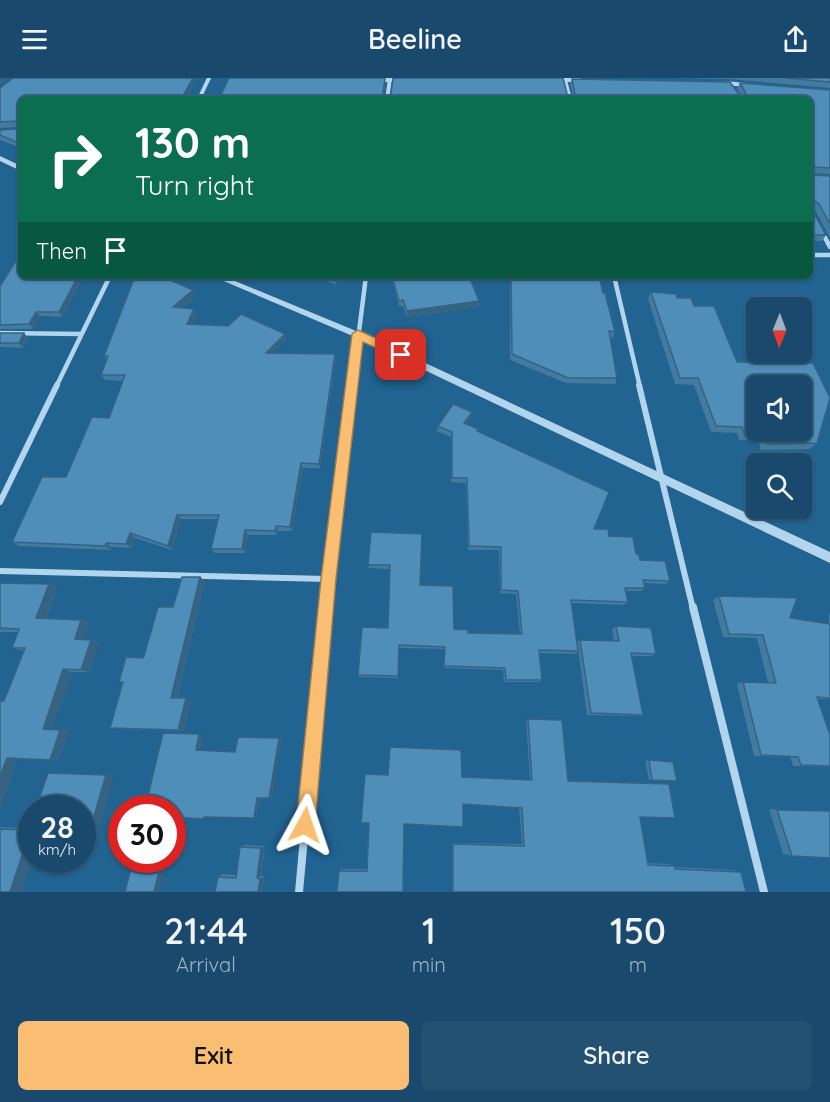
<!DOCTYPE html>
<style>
body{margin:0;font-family:Quicksand,sans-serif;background:#225172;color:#f1f3f6;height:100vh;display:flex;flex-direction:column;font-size:22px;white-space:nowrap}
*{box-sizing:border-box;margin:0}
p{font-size:20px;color:#9fb3c2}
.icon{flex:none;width:33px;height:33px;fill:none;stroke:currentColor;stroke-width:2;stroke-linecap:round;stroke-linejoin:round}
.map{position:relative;height:814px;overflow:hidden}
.panel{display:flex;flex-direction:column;background:#194a6d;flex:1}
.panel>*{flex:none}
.banner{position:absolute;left:18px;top:18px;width:795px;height:183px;border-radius:9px;box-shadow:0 2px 4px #0004,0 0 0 2px #376280;background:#0b6e4f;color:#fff;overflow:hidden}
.needle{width:39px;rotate:181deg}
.controls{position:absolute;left:746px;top:219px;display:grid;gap:12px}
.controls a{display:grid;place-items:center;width:66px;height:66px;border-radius:9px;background:#194a6d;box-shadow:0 2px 4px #0004,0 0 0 2px #376280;font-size:30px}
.speed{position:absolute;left:18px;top:717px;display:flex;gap:12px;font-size:30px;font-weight:700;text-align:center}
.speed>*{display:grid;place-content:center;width:78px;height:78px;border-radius:50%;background:#194a6d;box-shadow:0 2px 4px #0004,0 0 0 2px #376280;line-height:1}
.speed small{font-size:15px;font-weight:400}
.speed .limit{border:9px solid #d22;background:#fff;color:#111}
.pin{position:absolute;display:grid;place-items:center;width:51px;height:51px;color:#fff;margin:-26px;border-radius:12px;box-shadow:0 3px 9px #0006}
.me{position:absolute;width:66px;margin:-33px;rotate:5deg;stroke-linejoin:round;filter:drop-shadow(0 0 4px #0008)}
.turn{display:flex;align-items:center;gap:21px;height:126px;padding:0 18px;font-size:27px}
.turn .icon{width:78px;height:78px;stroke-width:2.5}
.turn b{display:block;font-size:42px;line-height:51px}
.then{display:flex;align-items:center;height:57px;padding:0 18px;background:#0003;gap:12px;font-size:22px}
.eta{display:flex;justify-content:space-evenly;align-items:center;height:102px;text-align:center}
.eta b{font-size:36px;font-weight:600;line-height:42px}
.cta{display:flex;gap:12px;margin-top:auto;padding:12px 18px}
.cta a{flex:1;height:69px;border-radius:9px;background:#fabe73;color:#111;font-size:24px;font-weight:600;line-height:69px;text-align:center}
.cta a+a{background:#225172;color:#f1f3f6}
header{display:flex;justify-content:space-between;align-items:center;height:78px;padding:0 18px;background:#194a6d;font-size:27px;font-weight:600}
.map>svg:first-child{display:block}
</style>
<header><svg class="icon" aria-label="menu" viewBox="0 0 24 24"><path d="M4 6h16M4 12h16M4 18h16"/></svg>Beeline<svg class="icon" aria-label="share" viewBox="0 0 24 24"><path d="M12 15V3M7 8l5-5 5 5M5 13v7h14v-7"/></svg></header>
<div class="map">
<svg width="830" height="814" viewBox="0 0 830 814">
<rect width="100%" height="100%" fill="#216391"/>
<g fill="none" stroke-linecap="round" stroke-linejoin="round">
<path stroke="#b2d5ed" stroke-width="4" d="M378,2H400
M561,2H565L570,21
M565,2H579
M724,5L747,7
M199,21L209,0
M387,21L390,1"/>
<path stroke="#b2d5ed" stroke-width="4.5" d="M822,154L830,169
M810,177H830
M614,198L640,309
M0,255L81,256
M56,309L110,198
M352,309L366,198"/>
<path stroke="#b2d5ed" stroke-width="6" d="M639,307L693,531
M0,424L57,307
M0,493L328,501L352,307
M325,531L328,501"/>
<path stroke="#b2d5ed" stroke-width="8" d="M693,529L764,814
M299,814L325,529"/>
<path fill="#b2d5ed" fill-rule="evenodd" d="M0,78L21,88V93L0,83Z
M212,198H223L361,255L830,474V485L355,259Z"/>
</g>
<path fill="#437a9f" d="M197,0L186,21H21V70L0,62V52L18,51L21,49L0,50V10Z
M665,0H830V10L729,1Z
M572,1L741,19H742L737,11L740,5L830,12V96L812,95L813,97L830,98V160L815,132L811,129L826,157L822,163H810V21H219L385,5L384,16L387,19L567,16L571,19L573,18L570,6Z
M84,198L62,239L40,238L33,251H0V208Z
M316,198H350L336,207Z
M391,198L479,223L478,229L407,239L403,228H399L392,202Z
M510,198H599L603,215L615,254L613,259H610L617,300L615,306L566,305L510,282Z
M651,214L677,220L694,228L737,284L817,365L810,371L761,372L758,362H739L737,355L711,354L694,307L675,306L648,221Z
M195,218L182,230L197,237L192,246L286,262L273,275L335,276L336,282L320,390H303L292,453H278L277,457H248L245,475H215L211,471L218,441H181L172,472L135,460L131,470L111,469V472L19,468L12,464L66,399L109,340L123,303L105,302L101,297L107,283L104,278Z
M0,255L28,260L23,270L0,269Z
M472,334L471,339L466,346L477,354L594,451L609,458L636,476L640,482L670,503L666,506L643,505L645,510L641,513H626L628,524L624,527L572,525L578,573L576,576L539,575L542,602L540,604H504L503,592L444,590V571L399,570L398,600L359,599L358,597L388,550L390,491L369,490L368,487L371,454L420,507L454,551L468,555L520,556L516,516L500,515L499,472H468L466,405L451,404V359L437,353L438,348Z
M200,499L205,503L177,620L191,622L184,653L117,651L110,650L122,605L119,604L143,580L173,529Z
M0,505L49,506L57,510L46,541L81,542L89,545L83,562H91L99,566L89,594H72L52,651L68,653L59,682L18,680L0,730V623H4L24,573L12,570L18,554H0Z
M719,518L790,540L829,546V536L830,535V621H818L830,657V689L793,688L790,679L754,678L737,606L743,604L768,605L757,560L723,559L713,522Z
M616,548L656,576L652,578H632L643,637L638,638L587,637L577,564L580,562L614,563L612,551Z
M528,641L568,703L640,739L648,785L669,786L675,788V789L733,792L741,794L746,814H452V765L522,766L519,730L463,726L404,746L403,814L339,793L341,791H367L369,745L462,699L530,702L526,642Z
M649,682L677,703L649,702L645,683Z
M769,731L830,733V780L792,778L783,776Z
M32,744V780L20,814H0V749L29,750Z
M245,767L265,768L261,798H265L262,814H215L218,799L223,796L236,797L240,769Z"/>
<path fill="#376382" d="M0,0H10L0,8Z
M193,0H197L186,21H181Z
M78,198H84L62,239L59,234Z
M341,198H350L336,207L335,202Z
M193,212L195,218L176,235L173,229Z
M479,223L478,229L407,239V233Z
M194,231L197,237L190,252L187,246Z
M36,234L40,238L33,251L29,246Z
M24,255L28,260L23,270L19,265Z
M285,256L286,262L268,281L266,275Z
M335,276L336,282L320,390L319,386Z
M472,334L471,339L464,350V345Z
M301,385L303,390L292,453L290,449Z
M177,437L181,441L172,472L168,468Z
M276,448L278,453L277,457L275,453Z
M245,452L248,457L245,475L242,471Z
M130,455L135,460L131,470L126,466Z
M106,465L111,469V472L105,468Z
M200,499L205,503L176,622L171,620Z
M49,506L57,510L44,544L36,540Z
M81,542L89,545L82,565L75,561Z
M91,562L99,566L89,594L81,592Z
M63,591L72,594L52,652L43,651Z
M186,620L191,622L184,653L178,652Z
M60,652L68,653L59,682H50Z
M199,656L204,657L200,673L196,672Z
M279,660H282L272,720H269Z
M7,680H18L0,730V699Z
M106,697H114L96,761L87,762Z
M257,720H260L257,739L254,740Z
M172,739H176L172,756Z
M28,759H32V780L20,814H10Z
M265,768L261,798L257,800L261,770Z
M162,782H167L159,814H154Z
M265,798L262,814H258L260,801Z"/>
<path fill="#4e8eb9" stroke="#376382" stroke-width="1.5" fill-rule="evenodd" d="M13,0H193L181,21H21V47L18,43L0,44V10Z
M229,0H385L383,15L387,19L391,16L393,0H563L567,16L571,19L575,16L572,1L730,4L741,19L746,15L740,5L830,12V90L814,89L810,92V21H219Z
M786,0H830V4Z
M21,48V66L0,57V52L18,51Z
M810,93L813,97L830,98V146L819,126L814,122L810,124L811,130L826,157H810Z
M21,175V198H78L59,234H36L29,246L0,247V208Z
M135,198H161L193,212L173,229L194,231L187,246L228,248L241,236L285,256L266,275L335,276L319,386L301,385L290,449L276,448L275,453L245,452L242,471H211L219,437H177L168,468L130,455L126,466L106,465L105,468L12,464L42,399H66L92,339L109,340L125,297H101L108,278H104Z
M327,198H341L335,202Z
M392,198H469L479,223L407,233L403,222L399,223Z
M511,198H599L603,215H605L615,254L609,253L617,300H568L512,276Z
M651,214L676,216L677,220H691L694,228H714L737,284L813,285L830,320L817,365L767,366L763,357H745L742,349L716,348L698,300H680ZM756,308H801V352H756Z
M0,255H24L19,265H0Z
M453,326L472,334L464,345L478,351L477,353L609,414L594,451H608L609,458L633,459L636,476L639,477L640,482L665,483L670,503L643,502L645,510H625L628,524L571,522L578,573L539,572L542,602H506L505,590L444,588L445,569L399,567L398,598L358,597L362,549L388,550L390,487H368L371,454L422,456L420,507L453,508L454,551L468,552V555L522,556L518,513L501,512V469L469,468L467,400H452V354L438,348Z
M182,499H200L171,620H186L178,652L110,650L123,604H119L126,579L143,580L144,578L158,529H173Z
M0,505L49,506L36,540L81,542L75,561L91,562L81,592L63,591L43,651L60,652L50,682L7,680L0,699V623H4L25,570H12L19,551L0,550Z
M719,518L797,520L790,540L830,546V620L817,619L830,657V688L801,687L798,679L761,677L743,604L776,605L763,557L729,556Z
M616,548L651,550L656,576L631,575L643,637L591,635L580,562L619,563Z
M528,641L562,642L568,703L669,706L675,740L640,739L648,787L675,788V791L741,794L746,814H453V766L524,768L522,730L463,726V749L404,746L403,814H337L339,793H367L369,745H361L365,696L388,697L390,669L461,672L462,699L532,702Z
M163,655L199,656L196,672L235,674L238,659L279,660L269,720H257L254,740L204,739V741L172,739V730H145Z
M649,682L673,684L677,703L652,702Z
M48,695L106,697L87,762H82V730H36Z
M777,732L830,733V780L792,778Z
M32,744V760L28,759L10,814H0V751L29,752Z
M240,769L261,770L257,800L260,801L258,814H215L218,799L236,800Z
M133,782H162L154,814H125Z"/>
<path fill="#fabe73" stroke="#a27c4b" stroke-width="1.5" d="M358,252L406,274L407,277L401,281L363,264L336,501L315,747L312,754L305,756L298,754L296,747L321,501L352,256Z"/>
</svg>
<div class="controls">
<a><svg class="needle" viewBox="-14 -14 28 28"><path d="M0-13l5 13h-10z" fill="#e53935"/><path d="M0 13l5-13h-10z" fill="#9fb3c2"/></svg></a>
<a><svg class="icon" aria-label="sound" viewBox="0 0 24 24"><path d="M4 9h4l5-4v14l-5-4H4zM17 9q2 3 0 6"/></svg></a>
<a><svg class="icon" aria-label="search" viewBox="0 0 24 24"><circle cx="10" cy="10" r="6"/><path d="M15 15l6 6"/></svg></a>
</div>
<div class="speed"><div>28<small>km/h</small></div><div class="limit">30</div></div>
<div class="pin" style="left:401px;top:277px;background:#d93025"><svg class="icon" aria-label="arrive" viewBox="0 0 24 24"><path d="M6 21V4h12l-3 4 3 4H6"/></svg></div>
<svg class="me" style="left:305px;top:747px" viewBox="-20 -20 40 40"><path d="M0-17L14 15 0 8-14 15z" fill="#fabe73" stroke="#fff" stroke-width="4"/></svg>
<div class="banner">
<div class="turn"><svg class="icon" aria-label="right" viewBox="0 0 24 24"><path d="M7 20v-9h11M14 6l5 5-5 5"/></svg><div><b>130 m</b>Turn right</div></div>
<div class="then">Then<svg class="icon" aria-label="arrive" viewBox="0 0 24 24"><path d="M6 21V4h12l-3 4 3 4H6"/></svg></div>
</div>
</div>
<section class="panel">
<div class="eta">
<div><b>21:44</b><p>Arrival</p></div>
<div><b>1</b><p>min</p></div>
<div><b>150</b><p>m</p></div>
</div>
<div class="cta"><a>Exit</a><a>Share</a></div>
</section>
